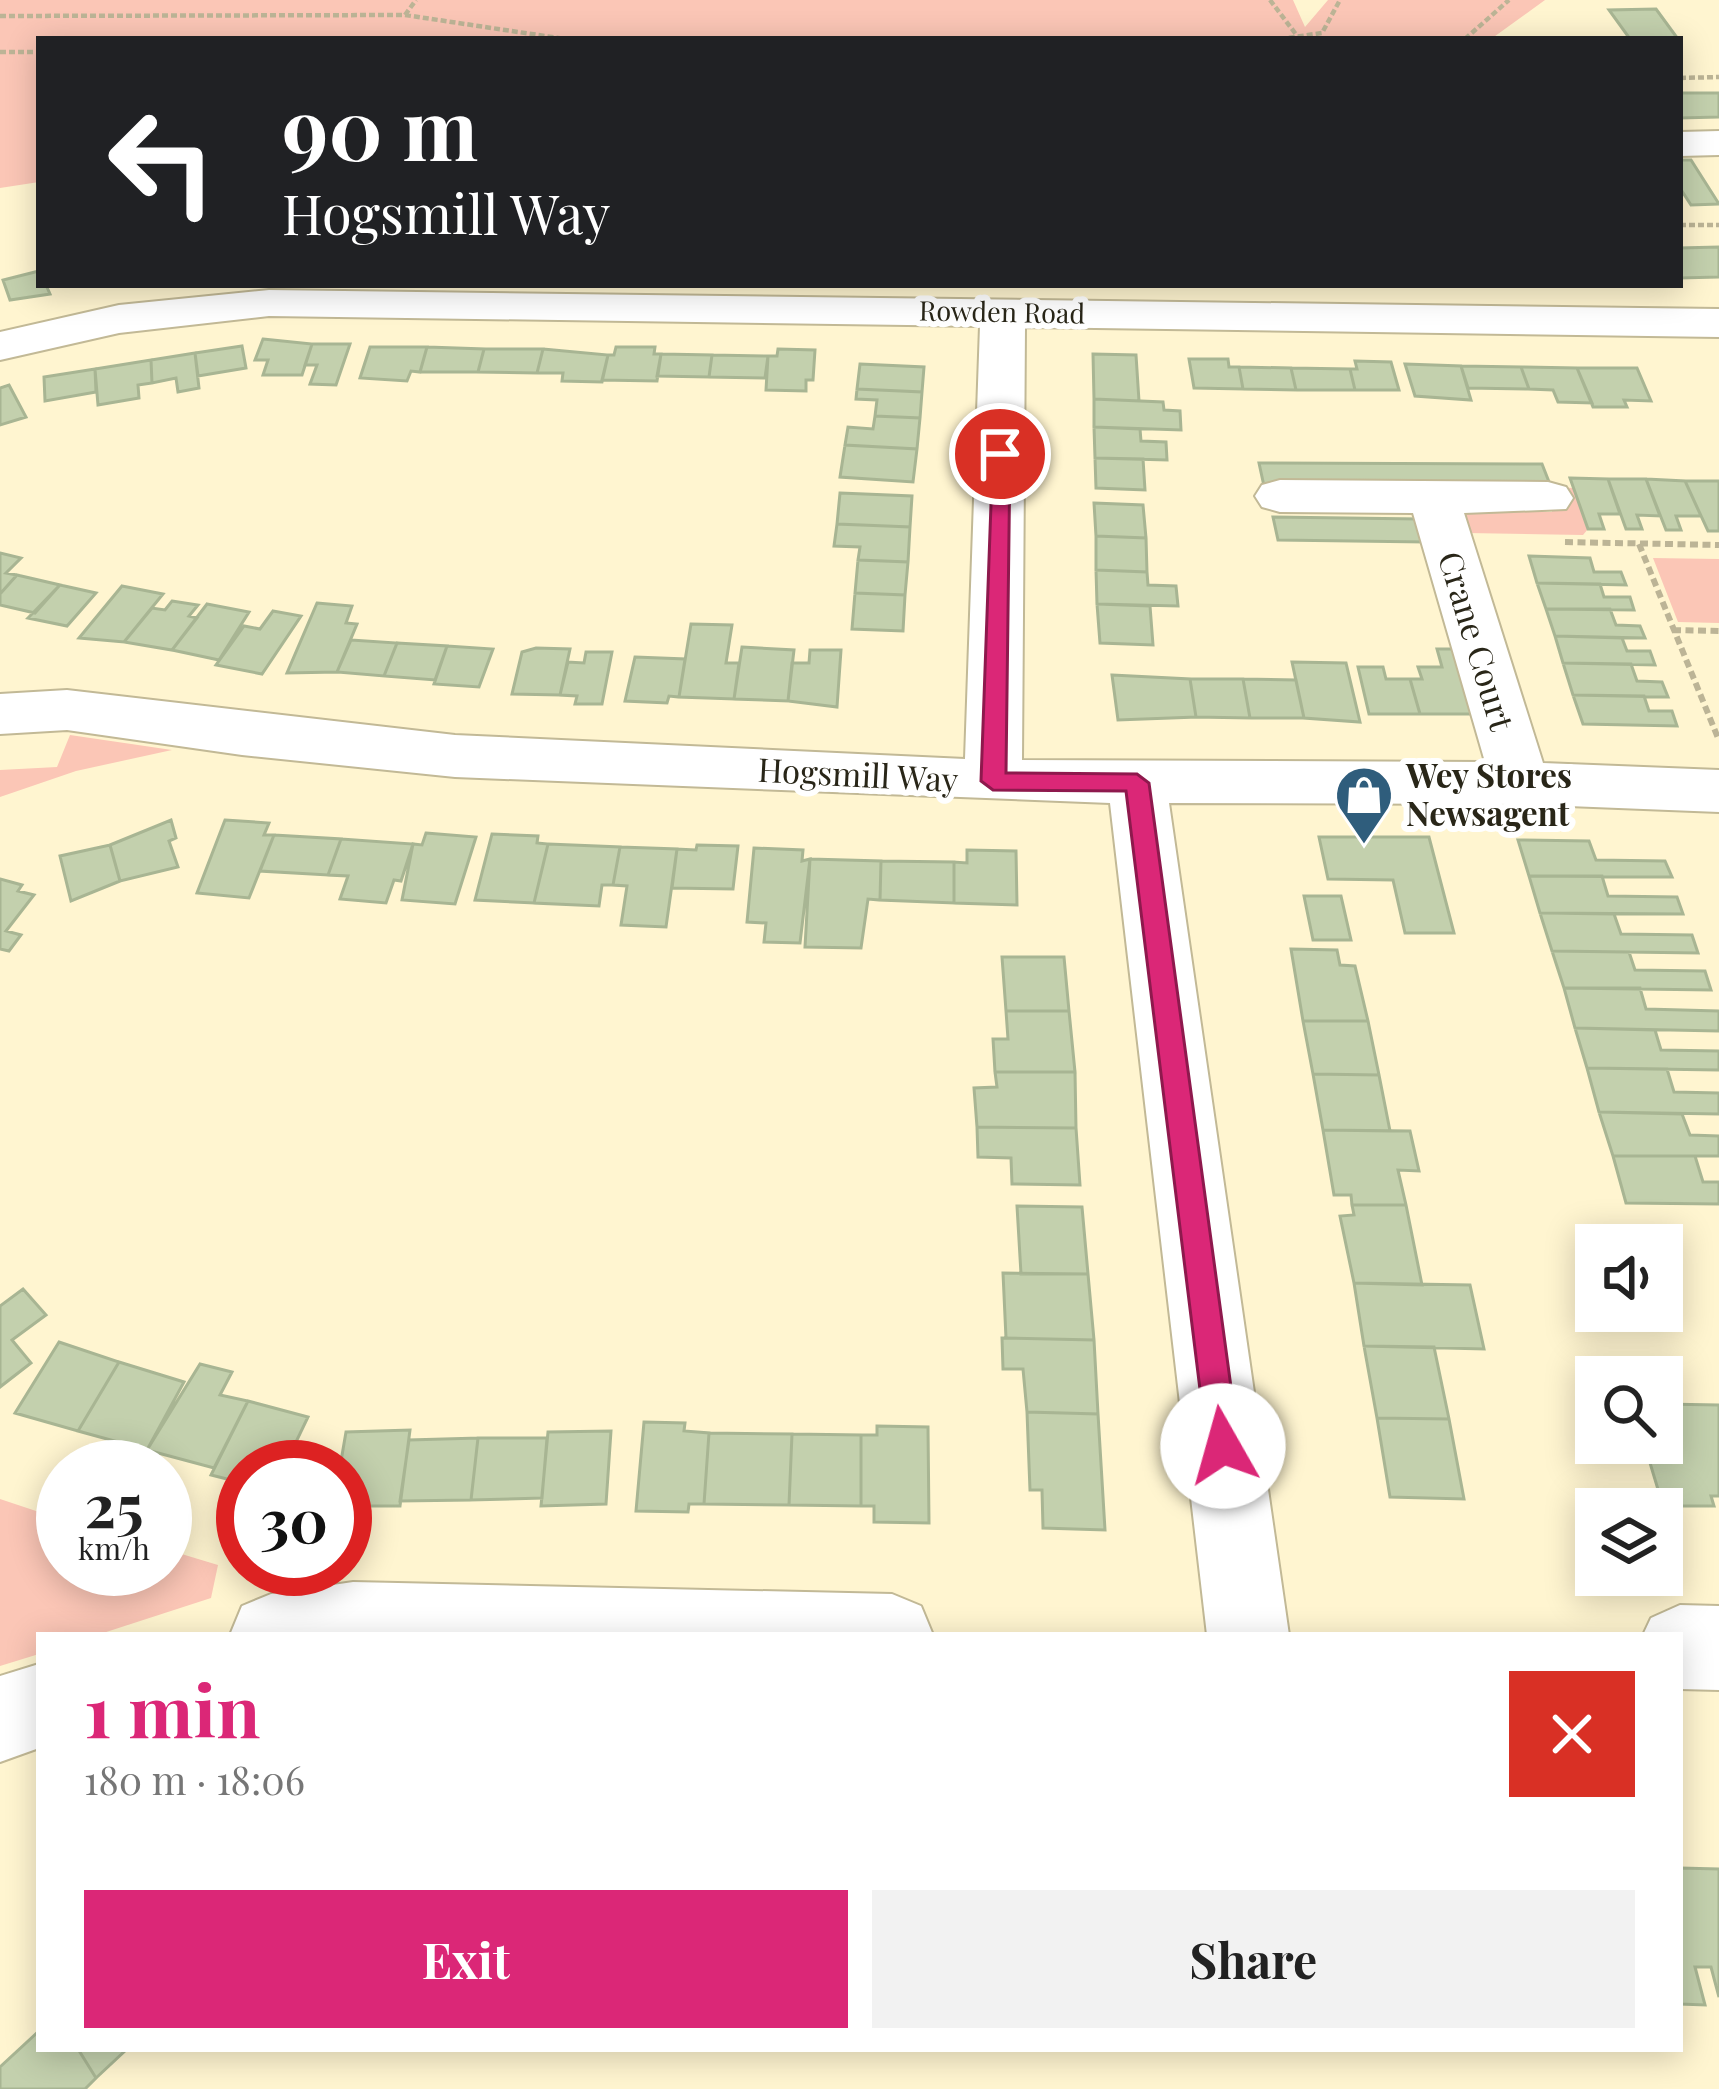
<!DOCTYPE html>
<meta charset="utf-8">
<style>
body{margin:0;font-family:"Playfair Display",serif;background:#f2f2f2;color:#222;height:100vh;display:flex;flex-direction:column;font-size:45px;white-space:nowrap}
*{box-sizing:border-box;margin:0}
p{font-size:39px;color:#767676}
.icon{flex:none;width:66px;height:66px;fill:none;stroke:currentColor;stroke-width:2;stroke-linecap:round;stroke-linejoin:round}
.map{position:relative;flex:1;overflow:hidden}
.details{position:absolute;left:36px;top:1632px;width:1647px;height:420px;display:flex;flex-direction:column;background:#fff;border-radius:0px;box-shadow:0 6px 30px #0003}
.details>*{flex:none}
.banner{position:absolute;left:36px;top:36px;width:1647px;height:252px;border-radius:0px;box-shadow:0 6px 30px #0003;background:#202124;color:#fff;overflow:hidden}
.fabs{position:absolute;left:1575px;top:1224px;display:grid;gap:24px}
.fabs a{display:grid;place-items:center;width:108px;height:108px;border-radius:0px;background:#fff;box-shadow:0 6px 30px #0003;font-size:60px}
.speed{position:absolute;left:36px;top:1440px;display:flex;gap:24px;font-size:60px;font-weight:700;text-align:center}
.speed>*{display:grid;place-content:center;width:156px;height:156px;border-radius:50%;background:#fff;box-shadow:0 6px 30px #0003;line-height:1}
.speed small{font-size:30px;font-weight:400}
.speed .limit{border:18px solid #d22;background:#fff;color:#111}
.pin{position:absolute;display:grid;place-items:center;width:102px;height:102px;color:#fff;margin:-51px;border:6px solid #fff;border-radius:50%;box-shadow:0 3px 12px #0007}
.me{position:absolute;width:132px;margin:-66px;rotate:353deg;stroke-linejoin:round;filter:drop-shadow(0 0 9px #0008)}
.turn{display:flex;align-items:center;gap:42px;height:252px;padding:0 48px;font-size:54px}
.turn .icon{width:156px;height:156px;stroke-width:2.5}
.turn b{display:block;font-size:84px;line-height:102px}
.round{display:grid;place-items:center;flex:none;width:126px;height:126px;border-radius:0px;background:#f2f2f2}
.headline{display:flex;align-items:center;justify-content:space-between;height:204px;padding:0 48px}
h1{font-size:72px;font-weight:700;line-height:90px;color:#db2777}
.action{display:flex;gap:24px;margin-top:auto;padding:24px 48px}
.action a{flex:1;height:138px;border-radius:0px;background:#db2777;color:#fff;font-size:48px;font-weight:700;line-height:138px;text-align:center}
.action a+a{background:#f2f2f2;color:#222}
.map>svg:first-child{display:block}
</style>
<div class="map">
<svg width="1719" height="2089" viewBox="0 0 1719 2089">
<rect width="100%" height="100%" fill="#fff5d0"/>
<path fill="#fbc6b6" d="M0,0H1293L1305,27L1328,0H1545L1491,39H39V182L0,188Z
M1551,487L1573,488L1588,529L1583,535L1467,533L1459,511L1552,512Z
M1653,558L1719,559V623L1678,622Z
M70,735L172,750L76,771L0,797V770L57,767Z
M0,1499L63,1520V1569H165V1549L218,1565L211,1598L97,1635H39V1654L0,1666Z"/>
<path fill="#c3d0ad" stroke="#a8b593" stroke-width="3" d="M1656,9L1678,39H1630L1609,10Z
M1680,93H1719V117L1680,118Z
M1680,160H1691L1719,204L1691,205L1680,188Z
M1719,247V277L1680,278V248Z
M39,271V285H46L50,294L10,300L3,280Z
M263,339L312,344L302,375H263L268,360H255Z
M312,344H350L336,385L310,384L317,365H305Z
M242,346L246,368L198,376L195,353Z
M370,347H427L420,372L411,371L407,381L360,378Z
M427,347L484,349L478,372H420Z
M616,347H655L654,354H661L657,381L602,380L608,355H614Z
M484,349H543L537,373L478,372Z
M543,349L608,355L602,382L562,381L563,373H537Z
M778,349L815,350L813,380H806V391L766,390L768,356H777Z
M195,353L199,388L178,392L176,378L152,383L151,360Z
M661,354L712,355L709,377L657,376Z
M1093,354L1136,355L1139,401L1094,399Z
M712,355L768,356L765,378L709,377Z
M1189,359H1228L1229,367H1239L1243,389L1194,388Z
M151,360L152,383L138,385L139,398L98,405L95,369Z
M1355,361L1391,362L1399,390H1355L1350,369H1357Z
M860,364L924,367L922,392L857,389Z
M1405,364L1461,366L1471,400L1415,396Z
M1461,366L1521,367L1529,389L1468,388Z
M1239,367L1291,368L1296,390L1243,389Z
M1521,367L1577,368L1592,403L1558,402L1553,390L1529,389Z
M1291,368L1350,369L1355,390H1296Z
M1577,368H1637L1651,401L1624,400L1627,407H1593Z
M95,369L96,392L45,401L44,377Z
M9,385L26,417L0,425V388Z
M857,389L922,392L920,418L875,416L877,400L856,399Z
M1094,399L1163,402L1164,410L1180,411L1181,430L1094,427Z
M875,416L920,418L917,449L845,445L848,427L873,429Z
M1094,427L1140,429L1141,441L1166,442L1167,460L1095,458Z
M845,445L917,449L913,482L840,477Z
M1095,458L1143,459L1145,490L1096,488Z
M1259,463L1542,464L1551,487L1264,486Z
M1570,478L1608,479L1620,514H1599L1604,529H1588Z
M1608,479H1646L1660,516L1637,515L1642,529H1626Z
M1646,479L1685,481L1701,516H1676L1681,530H1666Z
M1685,481H1719V531H1708Z
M840,493L912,496L910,527L837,524Z
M1094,503L1143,505L1146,538L1096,536Z
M1273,517L1419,519L1425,542L1278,540Z
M837,524L910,527L908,562L858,560L860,547L834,546Z
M1096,536L1146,538L1147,572L1096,570Z
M0,553L21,558L6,573L17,575L0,594Z
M1529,556L1590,558L1594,572H1621L1626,585L1537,583Z
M858,560L908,562L905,595L855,593Z
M1096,570L1147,572L1148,585L1176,586L1178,606L1097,604Z
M17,575L60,585L35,613L0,605V594Z
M1537,583L1600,584L1604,597H1630L1634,610L1546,609Z
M60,585L96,593L67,626L28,618Z
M122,586L163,594L124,642L79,638Z
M855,593L905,595L903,631L852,629Z
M172,601L198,605L189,616L197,618L172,650L124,642L152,608L165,610Z
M317,603L352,606L346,623L357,624L337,672L287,673Z
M207,604L249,612L219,660L172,650Z
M1097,604L1150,606L1153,645L1100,643Z
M1546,609H1610L1616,625L1640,626L1645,638L1555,636Z
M273,611L301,616L262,674L216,665L244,626L260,629Z
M691,624L732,625L726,663H739L734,699L679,697Z
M1555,636L1622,638L1627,651H1650L1655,665L1563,663Z
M351,640L397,643L384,676L337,672Z
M397,643L447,646L435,680L384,676Z
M447,646L493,649L479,687L434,684Z
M742,647L794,650L788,701L734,699Z
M536,648L570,649L560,695L512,694L522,652Z
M1437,649H1462L1476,714H1420L1410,679H1422L1418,667H1442Z
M810,650H841L837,707L788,701L792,663H809Z
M586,652H612L602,704H575L577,696L560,695L568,662L584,663Z
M635,657L685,659L679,697L669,696L667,703L625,701Z
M1292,662L1346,663L1360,722L1304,718Z
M1563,663L1631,664L1637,681L1662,682L1668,697L1573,695Z
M1358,667H1383L1386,679H1410L1420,714H1369Z
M1112,675L1190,679L1196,717L1118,720Z
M1190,679H1243L1250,718L1196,717Z
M1243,679L1296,680L1304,718H1250Z
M1573,695L1644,696L1649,711H1672L1677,726L1583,724Z
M171,820L176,838L169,841L178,867L120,881L110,845Z
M225,820L269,823L264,835H274L249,898L197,893Z
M426,833L476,837L455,904L402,900L413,844L422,845Z
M492,834L538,836L537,843L548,844L534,903L475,900Z
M274,835L341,839L328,875L260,871Z
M1319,837H1429L1454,933H1405L1393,880L1328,879Z
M341,839L413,844L401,881L394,880L386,903L340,899L348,876L328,875Z
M1518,840L1589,841L1596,860L1665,861L1672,877L1529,876Z
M548,844L620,847L613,885H602L599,906L534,903Z
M110,845L120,881L71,901L60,856Z
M697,845L738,846L733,889L672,888L677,849L696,850Z
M620,847L677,849L666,927L621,925L627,886L613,885Z
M754,848L803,850L802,861L810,859L800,943L764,942L766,923L747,922Z
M967,850L1016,851L1017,905L954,903V862L967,863Z
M810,859L881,861L880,900L868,899L861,948L805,947Z
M881,861L954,862V903L880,900Z
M1529,876H1602L1608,896L1677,897L1683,914L1540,913Z
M0,879L22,885L18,891L34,895L6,931L21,935L9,951L0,949Z
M1304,896H1341L1351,940H1313Z
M1540,913L1614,914L1621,934L1692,935L1698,953L1552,951Z
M1291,949L1337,950L1340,965L1355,966L1368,1021H1303Z
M1552,951L1629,952L1635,970L1705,971L1711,990L1564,988Z
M1002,957H1064L1069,1011H1006Z
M1564,988H1640L1646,1009L1719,1011V1031L1575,1028Z
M1006,1011H1069L1075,1072H995L993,1039H1008Z
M1303,1021H1368L1379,1075L1313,1074Z
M1575,1028L1655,1030L1661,1050L1719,1051V1070L1587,1068Z
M1587,1068L1667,1069L1674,1092L1719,1093V1114L1599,1112Z
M995,1072H1075L1076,1128L977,1127L974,1088L997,1087Z
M1313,1074L1379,1075L1390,1131L1323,1130Z
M1599,1112L1682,1114L1690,1135L1719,1136V1156H1613Z
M977,1127L1076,1128L1080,1185L1012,1184L1011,1158L978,1157Z
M1323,1130L1410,1131L1419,1171L1398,1170L1406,1205H1352L1351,1195H1334Z
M1613,1156H1695L1703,1182H1719V1204L1626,1203Z
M1352,1205H1406L1422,1285L1354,1283L1340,1216L1354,1215Z
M1017,1206L1082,1207L1088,1274H1021Z
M1003,1273L1088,1274L1094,1340L1006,1338Z
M1354,1283L1470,1285L1484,1349L1364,1346Z
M23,1289L46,1315L12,1340L31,1363L0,1387V1306Z
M1002,1338L1094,1340L1098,1414L1027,1412L1023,1369H1003Z
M59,1342L119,1362L78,1431L15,1413Z
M1364,1346L1434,1347L1449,1419L1377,1418Z
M119,1362L184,1382L147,1450L78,1431Z
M200,1364L232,1372L220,1395L248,1401L214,1468L147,1450Z
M248,1401L308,1417L284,1467H243V1483L211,1475Z
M1662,1404L1719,1405V1496H1711L1714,1506H1663L1644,1443H1662Z
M1027,1412L1098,1414L1105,1530L1043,1528L1042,1490H1030Z
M1377,1418L1449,1419L1464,1499L1390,1497Z
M644,1422L685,1423L684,1431L709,1433L704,1504H689L688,1512L636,1511Z
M877,1426L928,1427L929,1523L874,1522V1506H861V1435H877Z
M410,1430L400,1506H345V1467H340L346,1432Z
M611,1431L606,1504L541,1506L548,1432Z
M709,1433L792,1434L789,1505L704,1504Z
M792,1434L861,1435V1506L789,1505Z
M478,1438L471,1500L400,1501L409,1440Z
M478,1438H547L542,1498L471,1500Z
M1680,1868L1719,1869V1997L1711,1967H1695L1705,2005L1680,2004Z
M39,2031V2049H78L96,2078L85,2089H0V2067Z
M78,2049H127L96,2078Z"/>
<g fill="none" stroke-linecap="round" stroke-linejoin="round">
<defs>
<path id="minor" d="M1719,131V155L1680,156V132Z
M269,290L1719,309V337L1025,327L1022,760L1485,762L1413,513L1280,512L1262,507L1255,496L1262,485L1280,480L1548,482L1566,487L1573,498L1566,509L1464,513L1543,763L1719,770V812L1520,804L1169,803L1289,1635H1207L1110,803L455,777L242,755L67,730L0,734V694L67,690L455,735L965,759L980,326L269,316L119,333L0,360V332L119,305Z
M353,1582L892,1594L921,1606L933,1635H230L242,1606L271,1594Z
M1680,1605L1719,1606V1690L1680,1689V1635H1643L1651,1618Z
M39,1664V1748L0,1762V1676Z"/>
</defs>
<use href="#minor" stroke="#c2b996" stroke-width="4"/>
<path stroke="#bcb496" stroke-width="4.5" stroke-dasharray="6 3" stroke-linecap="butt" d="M1270,0L1298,37
M405,15L416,0
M0,16L405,15L565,39
M1280,39L1322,33L1340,0
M1465,39L1509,0
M0,52H39
M1680,78L1719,77
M1680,225H1719"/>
<path stroke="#bcb496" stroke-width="6" stroke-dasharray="8 4.5" stroke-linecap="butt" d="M1565,542L1719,545
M1639,544L1718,738
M1673,630L1719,631"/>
<use href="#minor" fill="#fff" fill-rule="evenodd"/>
</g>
<path fill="#db2777" stroke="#8e194d" stroke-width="3" d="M993,449L1010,454L1006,773L1137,774L1149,783L1239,1446L1234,1457L1223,1461L1212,1457L1207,1446L1126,791L993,790L981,781Z"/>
<defs>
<symbol id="shop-pin" viewBox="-11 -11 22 30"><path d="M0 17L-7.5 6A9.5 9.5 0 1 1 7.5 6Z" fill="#2f5d7c" stroke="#fff"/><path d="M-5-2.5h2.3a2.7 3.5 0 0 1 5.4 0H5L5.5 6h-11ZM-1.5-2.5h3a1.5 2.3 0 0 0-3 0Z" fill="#fff"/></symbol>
</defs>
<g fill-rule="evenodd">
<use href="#shop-pin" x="1331" y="762" width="66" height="90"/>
</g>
<g text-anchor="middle" stroke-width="12" stroke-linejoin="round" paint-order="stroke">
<g font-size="27" fill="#292618" stroke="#fff">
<text transform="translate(1002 313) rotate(1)" y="9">Rowden Road</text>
</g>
<g font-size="33" fill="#292618" stroke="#fff">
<text transform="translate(1476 641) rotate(73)" y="12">Crane Court</text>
<text transform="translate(858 775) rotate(3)" y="12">Hogsmill Way</text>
</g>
<g font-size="33" font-weight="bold" fill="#292618" stroke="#fff" text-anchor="start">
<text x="1406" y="788">Wey Stores<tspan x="1406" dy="38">Newsagent</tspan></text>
</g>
</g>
</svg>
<div class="fabs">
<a><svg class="icon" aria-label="sound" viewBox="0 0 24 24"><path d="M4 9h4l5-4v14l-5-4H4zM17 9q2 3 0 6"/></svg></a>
<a><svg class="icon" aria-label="search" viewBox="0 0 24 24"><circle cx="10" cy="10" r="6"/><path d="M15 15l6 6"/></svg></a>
<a><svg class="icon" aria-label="layers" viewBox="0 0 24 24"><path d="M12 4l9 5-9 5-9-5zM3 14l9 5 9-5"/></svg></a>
</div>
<div class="speed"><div>25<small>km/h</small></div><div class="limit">30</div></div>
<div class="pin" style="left:1000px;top:454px;background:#d93025"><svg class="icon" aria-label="arrive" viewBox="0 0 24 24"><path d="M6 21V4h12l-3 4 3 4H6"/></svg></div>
<svg class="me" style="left:1223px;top:1446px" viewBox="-20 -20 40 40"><circle r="19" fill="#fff"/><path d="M0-13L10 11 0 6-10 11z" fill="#db2777"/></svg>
<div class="banner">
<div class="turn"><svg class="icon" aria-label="left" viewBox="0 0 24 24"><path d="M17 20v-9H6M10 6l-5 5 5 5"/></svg><div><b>90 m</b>Hogsmill Way</div></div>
</div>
<section class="details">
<div class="headline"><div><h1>1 min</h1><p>180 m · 18:06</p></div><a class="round" style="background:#d93025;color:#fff"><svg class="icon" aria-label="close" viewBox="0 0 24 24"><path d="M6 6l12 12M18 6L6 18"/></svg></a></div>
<div class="action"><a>Exit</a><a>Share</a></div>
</section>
</div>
